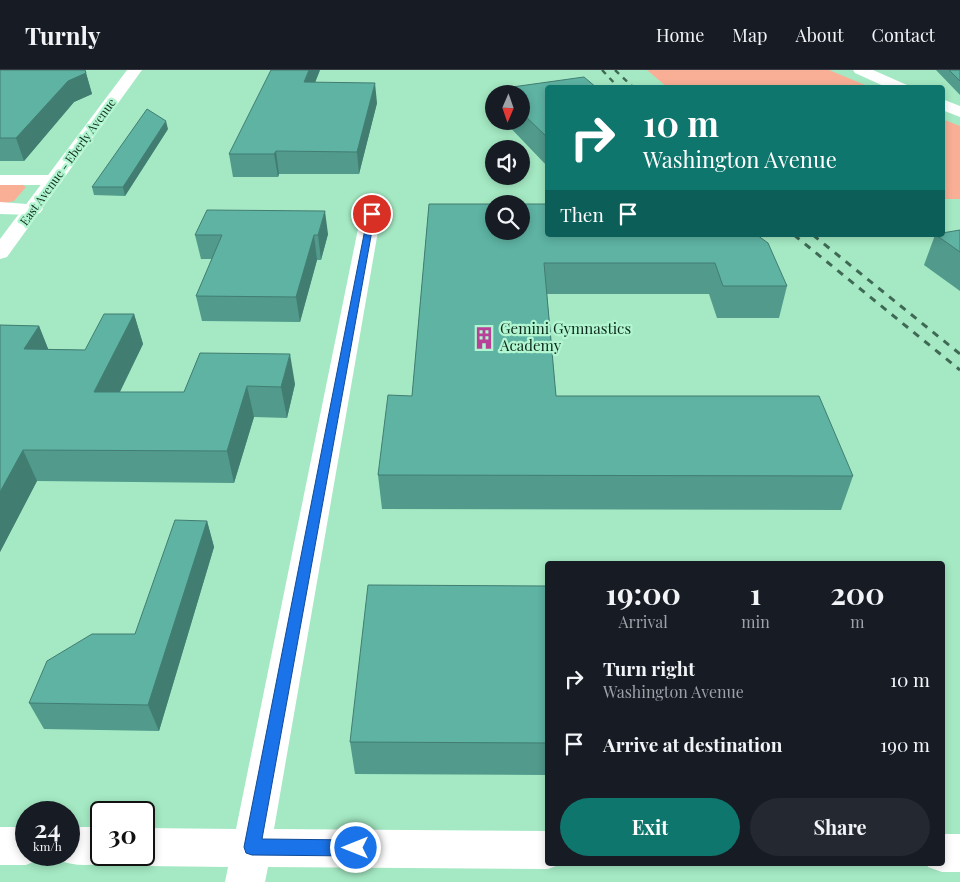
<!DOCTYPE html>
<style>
body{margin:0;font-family:"Playfair Display",serif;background:#242831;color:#f1f3f6;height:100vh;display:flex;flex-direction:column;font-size:19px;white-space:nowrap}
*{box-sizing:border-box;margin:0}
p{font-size:16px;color:#9ea1a6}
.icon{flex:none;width:28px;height:28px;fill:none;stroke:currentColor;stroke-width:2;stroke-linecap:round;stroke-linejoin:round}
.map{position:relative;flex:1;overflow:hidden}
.side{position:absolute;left:545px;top:491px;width:400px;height:305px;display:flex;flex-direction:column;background:#171b24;border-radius:5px;box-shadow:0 2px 8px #0003}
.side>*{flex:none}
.guide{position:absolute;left:545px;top:15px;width:400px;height:152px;border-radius:5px;box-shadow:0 2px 8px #0003;background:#0f766e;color:#fff;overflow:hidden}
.needle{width:32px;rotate:182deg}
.fabs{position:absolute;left:485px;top:15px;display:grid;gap:10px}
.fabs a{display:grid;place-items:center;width:45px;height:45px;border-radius:50%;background:#171b24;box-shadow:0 2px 8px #0003;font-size:25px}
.speed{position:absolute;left:15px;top:731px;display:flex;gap:10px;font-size:25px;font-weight:700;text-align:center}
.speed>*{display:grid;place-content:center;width:65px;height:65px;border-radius:50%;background:#171b24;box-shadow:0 2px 8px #0003;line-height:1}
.speed small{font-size:12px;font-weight:400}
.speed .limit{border:2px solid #111;border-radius:8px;background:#fff;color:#111}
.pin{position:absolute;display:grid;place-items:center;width:42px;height:42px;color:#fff;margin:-21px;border:2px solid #fff;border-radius:50%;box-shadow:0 1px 5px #0007}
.me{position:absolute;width:55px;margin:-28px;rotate:270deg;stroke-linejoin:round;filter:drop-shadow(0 0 4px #0008)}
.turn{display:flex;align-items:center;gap:18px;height:105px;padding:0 15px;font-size:22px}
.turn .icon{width:65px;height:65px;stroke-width:2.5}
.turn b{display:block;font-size:35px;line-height:42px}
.then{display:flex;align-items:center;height:48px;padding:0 15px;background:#0003;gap:10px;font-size:19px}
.eta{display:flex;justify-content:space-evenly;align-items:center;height:85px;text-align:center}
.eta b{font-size:30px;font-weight:700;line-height:35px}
.primary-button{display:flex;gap:10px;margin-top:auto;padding:10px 15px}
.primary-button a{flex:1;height:58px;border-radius:30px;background:#0f766e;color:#fff;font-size:20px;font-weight:700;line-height:58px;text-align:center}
.primary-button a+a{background:#242831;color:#f1f3f6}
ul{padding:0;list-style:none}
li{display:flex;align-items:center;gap:15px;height:65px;padding:0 15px}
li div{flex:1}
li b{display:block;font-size:19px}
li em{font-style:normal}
header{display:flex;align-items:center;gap:30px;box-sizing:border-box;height:70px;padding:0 25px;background:#171b24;border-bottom:1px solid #363941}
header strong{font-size:24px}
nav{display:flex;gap:28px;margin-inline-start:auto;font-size:18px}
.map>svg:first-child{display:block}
</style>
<header>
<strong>Turnly</strong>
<nav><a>Home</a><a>Map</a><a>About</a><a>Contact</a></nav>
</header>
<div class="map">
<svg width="960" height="812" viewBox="0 0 960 812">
<rect width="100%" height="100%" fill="#a4e9c3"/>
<path fill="#f9af96" d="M647,0H829L870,17H667Z
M942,49L960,56V129H943Z
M0,113L23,115L26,117L14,131L0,134Z"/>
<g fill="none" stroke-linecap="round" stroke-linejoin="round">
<path fill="#fff" fill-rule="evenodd" d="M853,0H873L907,15L909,18H888L855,3Z
M942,29L960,36V47L942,40Z
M0,105H54L60,106L63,110L60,114L54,115H0Z
M0,132L40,135L43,139L40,143L33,145L0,144Z
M371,138L378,140L381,144L274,759L548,761V794H561L548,799L268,797L265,812H225L228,797L144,796L130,790L128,785H144V758L236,759L361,144L364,140Z
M0,757H26V785H42L40,789L26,795H0Z
M69,757H101V785H117L115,789C95,797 75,797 55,789L53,785H69Z
M942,764H960V802H942L928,797L927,794H942Z"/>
<path fill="#fff" fill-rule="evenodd" d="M127,0H142L7,187L0,189V169Z"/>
<path stroke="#3f6954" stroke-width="2.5" stroke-dasharray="5.5 5.5" stroke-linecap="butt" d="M602,0L619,18
M615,0L634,18"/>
<path stroke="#3f6954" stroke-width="3" stroke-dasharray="7 7" stroke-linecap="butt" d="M794,165L960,300
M813,165L960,284"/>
</g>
<path fill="#519a8c" d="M0,0L86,3L92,24L74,32L24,91H0Z
M320,0L315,12L377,33L359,104H279L278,107H233L229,84Z
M936,0H960V25Z
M548,18V97L504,51H521V24H498V19Z
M168,59L125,126L94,125L92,117Z
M429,134L757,165L787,216L779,248H717L709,224H547L556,326L853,406L841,440L382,439L378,405L412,326Z
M960,160V221L924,195L935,165H942Z
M328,164L321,190H317L300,252L202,251L196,226L212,189H201L195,165Z
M134,244L143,274L120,322H184L200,283L295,314L287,348L254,347L234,413L37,411L0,482V255L39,256L48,279L85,280Z
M207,451L214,477L159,661L44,659L29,633L135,564Z
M548,516V705L355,704L350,672Z"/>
<path fill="#427d72" d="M309,0H320L307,33L304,12Z
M86,3L92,24L74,32L24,91L16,68L68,11Z
M375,13L377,33L359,104L357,82Z
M166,51L168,59L125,126L123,117Z
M276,81L279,104L278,107L274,84Z
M325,141L328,164L321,190L318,165Z
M314,165L317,190L300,252L296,227Z
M134,244L143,274L105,352L94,322Z
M39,256L51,286L24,279Z
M290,284L295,314L287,348L281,317Z
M247,316L254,347L234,413L227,381Z
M23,380L37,411L0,482V422Z
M207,451L214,477L159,661L148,635Z"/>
<path fill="#5eb3a3" stroke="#427d72" d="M0,0H85L86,3L68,11L16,68H0Z
M271,0H309L304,12L375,13L357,82L276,81L274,84H229Z
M949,0H960V11Z
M584,7L597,18H548V68L521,42V24H503L498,19Z
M147,39L166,51L123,117H92Z
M429,134H494V161H521V134H548V165H757L768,173L787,216H723L715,193H544L556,326H819L853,406L378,405L388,325L412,326Z
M207,140L325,141L318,165H314L296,227L196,226L222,165H195Z
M960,160V182L936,165H942V163Z
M104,244H134L94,322H184L200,283L290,284L281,317L247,316L227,381L23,380L0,422V255L39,256L24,279L85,280Z
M175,450L207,451L148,635L29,633L47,591L92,564H135Z
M368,515L548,516V673L350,672Z"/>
<path fill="#1a73e8" stroke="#114b97" d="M372,141L375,144L262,769L356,770L361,773L364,778L361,784L356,786L252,785L246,783L244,777L368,144Z"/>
<defs>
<symbol id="building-bare" viewBox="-9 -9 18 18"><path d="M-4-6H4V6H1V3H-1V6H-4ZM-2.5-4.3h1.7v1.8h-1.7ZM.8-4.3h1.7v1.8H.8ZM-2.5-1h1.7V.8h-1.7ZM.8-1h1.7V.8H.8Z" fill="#b74198" stroke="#b1f6d0" stroke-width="2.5" paint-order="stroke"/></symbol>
</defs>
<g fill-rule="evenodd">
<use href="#building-bare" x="468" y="252" width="32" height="32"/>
</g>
<g text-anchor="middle" stroke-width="4.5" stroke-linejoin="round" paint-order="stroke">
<g font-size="12" fill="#0d291c" stroke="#b1f6d0">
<text transform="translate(68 92) rotate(-54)" y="4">East Avenue - Eberly Avenue</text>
</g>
<g font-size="15" fill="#0d291c" stroke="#b1f6d0" text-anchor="start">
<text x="500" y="264">Gemini Gymnastics<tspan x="500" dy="17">Academy</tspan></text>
</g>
</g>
</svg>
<div class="fabs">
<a><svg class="needle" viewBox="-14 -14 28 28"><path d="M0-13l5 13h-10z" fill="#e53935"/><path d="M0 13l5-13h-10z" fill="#9ea1a6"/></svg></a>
<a><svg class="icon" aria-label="sound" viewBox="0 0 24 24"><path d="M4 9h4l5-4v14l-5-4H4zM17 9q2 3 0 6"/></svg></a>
<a><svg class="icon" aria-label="search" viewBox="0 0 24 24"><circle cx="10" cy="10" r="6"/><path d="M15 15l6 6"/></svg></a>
</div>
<div class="speed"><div>24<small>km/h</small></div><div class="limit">30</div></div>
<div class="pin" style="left:372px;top:144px;background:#d93025"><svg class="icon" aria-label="arrive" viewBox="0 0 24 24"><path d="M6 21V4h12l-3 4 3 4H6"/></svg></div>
<svg class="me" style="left:356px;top:778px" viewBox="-20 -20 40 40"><circle r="17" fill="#1a73e8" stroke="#fff" stroke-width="3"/><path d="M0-11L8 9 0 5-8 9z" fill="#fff"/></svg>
<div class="guide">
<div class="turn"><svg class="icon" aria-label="right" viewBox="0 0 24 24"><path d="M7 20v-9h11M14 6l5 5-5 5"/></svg><div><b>10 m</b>Washington Avenue</div></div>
<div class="then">Then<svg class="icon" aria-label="arrive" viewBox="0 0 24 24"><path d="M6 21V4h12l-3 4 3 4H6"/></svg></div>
</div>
<section class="side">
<div class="eta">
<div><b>19:00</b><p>Arrival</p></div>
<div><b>1</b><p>min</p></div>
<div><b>200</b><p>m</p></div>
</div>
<ul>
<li><svg class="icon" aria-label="right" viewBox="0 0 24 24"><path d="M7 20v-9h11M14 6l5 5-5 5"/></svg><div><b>Turn right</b><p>Washington Avenue</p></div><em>10 m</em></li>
<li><svg class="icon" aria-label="arrive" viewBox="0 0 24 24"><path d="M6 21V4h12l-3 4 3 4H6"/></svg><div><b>Arrive at destination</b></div><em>190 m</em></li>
</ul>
<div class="primary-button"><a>Exit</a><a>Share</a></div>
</section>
</div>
